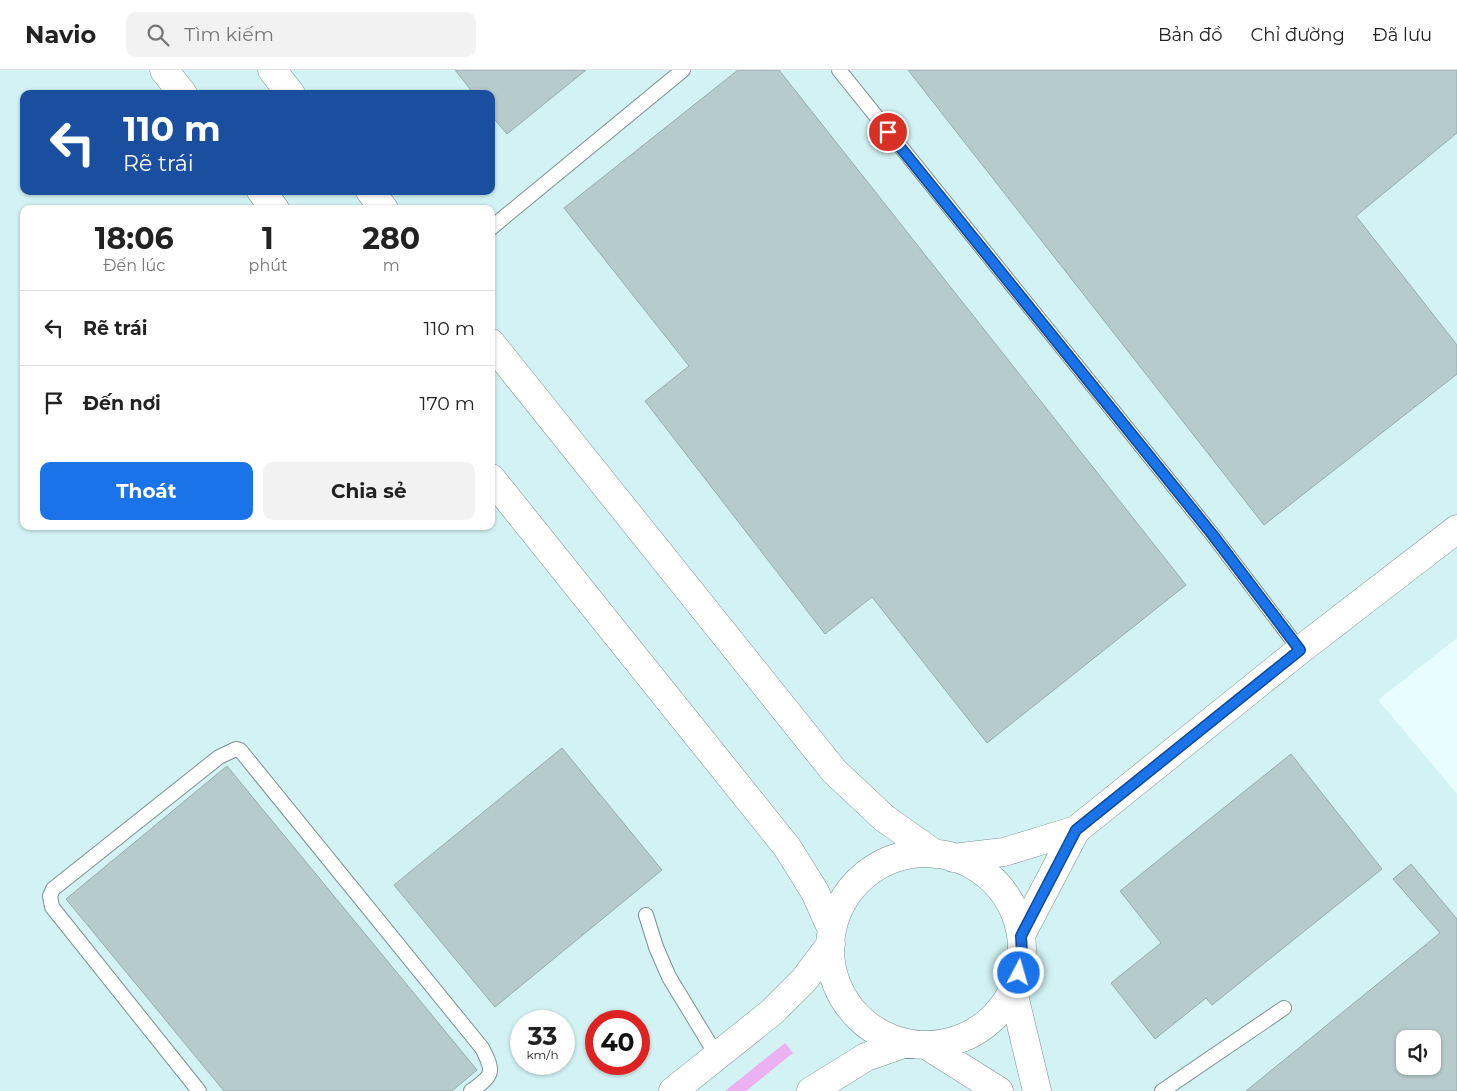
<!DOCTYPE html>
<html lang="vi">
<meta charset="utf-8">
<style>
body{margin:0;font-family:Montserrat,sans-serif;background:#f2f2f2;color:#222;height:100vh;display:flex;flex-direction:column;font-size:19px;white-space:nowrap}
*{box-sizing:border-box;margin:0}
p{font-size:16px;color:#767676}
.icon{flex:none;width:28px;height:28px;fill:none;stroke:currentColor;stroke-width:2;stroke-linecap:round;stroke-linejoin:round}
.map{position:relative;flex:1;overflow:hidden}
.side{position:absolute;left:20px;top:135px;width:475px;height:325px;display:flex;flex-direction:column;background:#fff;border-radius:10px;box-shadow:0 1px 4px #0004}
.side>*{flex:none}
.top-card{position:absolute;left:20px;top:20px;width:475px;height:105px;border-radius:10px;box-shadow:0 1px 4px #0004;background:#1a4fa0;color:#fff;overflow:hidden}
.buttons{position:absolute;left:1396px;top:960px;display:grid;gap:10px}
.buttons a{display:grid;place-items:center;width:45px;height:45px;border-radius:10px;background:#fff;box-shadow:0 1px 4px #0004;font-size:25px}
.speed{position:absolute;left:510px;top:940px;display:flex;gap:10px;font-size:25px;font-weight:700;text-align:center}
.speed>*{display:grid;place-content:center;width:65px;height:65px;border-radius:50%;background:#fff;box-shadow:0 1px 4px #0004;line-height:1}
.speed small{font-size:12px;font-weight:400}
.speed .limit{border:8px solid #d22;background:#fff;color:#111}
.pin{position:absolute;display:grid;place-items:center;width:42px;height:42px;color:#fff;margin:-21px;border:2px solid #fff;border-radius:50%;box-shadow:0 1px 5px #0007}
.me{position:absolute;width:55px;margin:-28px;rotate:6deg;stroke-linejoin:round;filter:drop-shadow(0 0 4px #0008)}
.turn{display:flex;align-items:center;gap:18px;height:105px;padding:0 20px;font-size:22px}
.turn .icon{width:65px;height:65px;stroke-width:2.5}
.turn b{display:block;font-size:35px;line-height:42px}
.eta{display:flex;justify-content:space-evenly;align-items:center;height:85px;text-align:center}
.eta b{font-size:30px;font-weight:700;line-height:35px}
.primary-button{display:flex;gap:10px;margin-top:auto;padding:10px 20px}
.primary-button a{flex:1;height:58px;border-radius:10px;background:#1a73e8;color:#fff;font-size:20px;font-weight:700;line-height:58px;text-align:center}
.primary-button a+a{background:#f2f2f2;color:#222}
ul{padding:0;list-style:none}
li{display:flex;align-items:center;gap:15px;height:75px;padding:0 20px;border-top:1px solid #e0e0e0}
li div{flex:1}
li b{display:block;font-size:19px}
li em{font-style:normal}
header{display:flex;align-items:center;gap:30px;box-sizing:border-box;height:70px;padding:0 25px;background:#fff;border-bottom:1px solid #e0e0e0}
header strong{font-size:24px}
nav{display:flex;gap:28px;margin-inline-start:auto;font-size:18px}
.search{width:350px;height:45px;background:#f2f2f2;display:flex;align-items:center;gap:12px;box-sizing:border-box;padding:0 18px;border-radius:10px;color:#767676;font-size:19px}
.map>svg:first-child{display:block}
</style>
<header>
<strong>Navio</strong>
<div class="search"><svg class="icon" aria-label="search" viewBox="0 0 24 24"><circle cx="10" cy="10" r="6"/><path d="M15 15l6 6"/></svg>Tìm kiếm</div>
<nav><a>Bản đồ</a><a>Chỉ đường</a><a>Đã lưu</a></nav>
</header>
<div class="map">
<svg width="1457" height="1021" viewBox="0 0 1457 1021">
<rect width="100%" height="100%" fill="#e7fdfe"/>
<path fill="#d2f2f3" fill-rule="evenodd" d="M0,0H1457V568L1378,630L1457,724V1021H0ZM24,24H491V121H24ZM24,139H491V456H24ZM521,951H564V994H521ZM596,951H639V994H596ZM1405,969H1432V996H1405Z"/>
<path fill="#ecb1f3" d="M785,973L793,983L746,1021H725Z"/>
<path fill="#b6cbcc" stroke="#97acad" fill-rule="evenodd" d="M455,0H586L507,64L491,45V24H474Z
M738,0H779L1186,515L987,673L872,527L825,564L645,331L689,296L564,138Z
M908,0H1457V63L1356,146L1457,275V304L1264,455Z
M562,678L662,800L495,937L394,815Z
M1291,684L1382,799L1212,935L1206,928L1155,969L1111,913L1161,873L1120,821Z
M227,696L477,1000L452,1021H224L66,829Z
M1411,794L1457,849V1021H1246L1440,863L1393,809ZM1405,969H1432V996H1405Z"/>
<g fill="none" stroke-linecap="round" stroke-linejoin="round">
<defs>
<path id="lane" d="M839,0L1212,464L1300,580
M491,158L683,0
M646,845L656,877L669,907L717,986
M199,1021L52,837L50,826L53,819L219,687L236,679L240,680L482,978C495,1003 493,1005 471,1021
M1162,1021L1284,938"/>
<path id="secondary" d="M164,0L183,24
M272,0L291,24
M261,121L275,139
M370,121L384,139
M491,273L834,701L884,748L935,784
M491,408L787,777L815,822L832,860
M830 879a96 96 0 1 1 192 0a96 96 0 1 1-192 0Z
M953,788L1004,782L1076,760L1300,580L1457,459
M1021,865L1076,760
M1013,921L1037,1021
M926,975L999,1021
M673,1021L772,942L804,910L831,874
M811,1021L866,987L906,973"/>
</defs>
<use href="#lane" stroke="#7d9192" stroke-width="16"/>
<use href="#secondary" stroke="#7d9192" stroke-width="29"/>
<use href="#lane" stroke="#fff" stroke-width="14"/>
<use href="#secondary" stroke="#fff" stroke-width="28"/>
</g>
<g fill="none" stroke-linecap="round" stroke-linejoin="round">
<defs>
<path id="route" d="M888,62L1212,464L1300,580L1076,760L1021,866L1022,884L1019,903"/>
</defs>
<use href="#route" stroke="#114b97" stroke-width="12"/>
<use href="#route" stroke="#1a73e8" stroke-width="9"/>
</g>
</svg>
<div class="buttons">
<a><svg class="icon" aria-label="sound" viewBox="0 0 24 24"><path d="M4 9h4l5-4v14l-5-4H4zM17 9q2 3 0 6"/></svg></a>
</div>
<div class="speed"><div>33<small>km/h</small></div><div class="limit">40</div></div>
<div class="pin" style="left:888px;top:62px;background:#d93025"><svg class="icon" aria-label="arrive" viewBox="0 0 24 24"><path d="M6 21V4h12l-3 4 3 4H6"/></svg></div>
<svg class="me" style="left:1019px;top:903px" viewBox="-20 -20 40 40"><circle r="17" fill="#1a73e8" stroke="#fff" stroke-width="3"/><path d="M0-11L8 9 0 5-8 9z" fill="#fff"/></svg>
<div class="top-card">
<div class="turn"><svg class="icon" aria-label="left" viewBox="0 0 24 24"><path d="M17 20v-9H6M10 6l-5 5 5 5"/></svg><div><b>110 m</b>Rẽ trái</div></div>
</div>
<section class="side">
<div class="eta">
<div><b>18:06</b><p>Đến lúc</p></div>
<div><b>1</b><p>phút</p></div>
<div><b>280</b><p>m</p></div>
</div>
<ul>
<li><svg class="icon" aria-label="left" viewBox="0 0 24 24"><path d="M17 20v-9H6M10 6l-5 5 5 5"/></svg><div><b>Rẽ trái</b></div><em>110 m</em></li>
<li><svg class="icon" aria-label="arrive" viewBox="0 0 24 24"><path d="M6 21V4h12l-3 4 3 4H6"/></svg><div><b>Đến nơi</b></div><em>170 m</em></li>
</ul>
<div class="primary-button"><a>Thoát</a><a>Chia sẻ</a></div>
</section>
</div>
